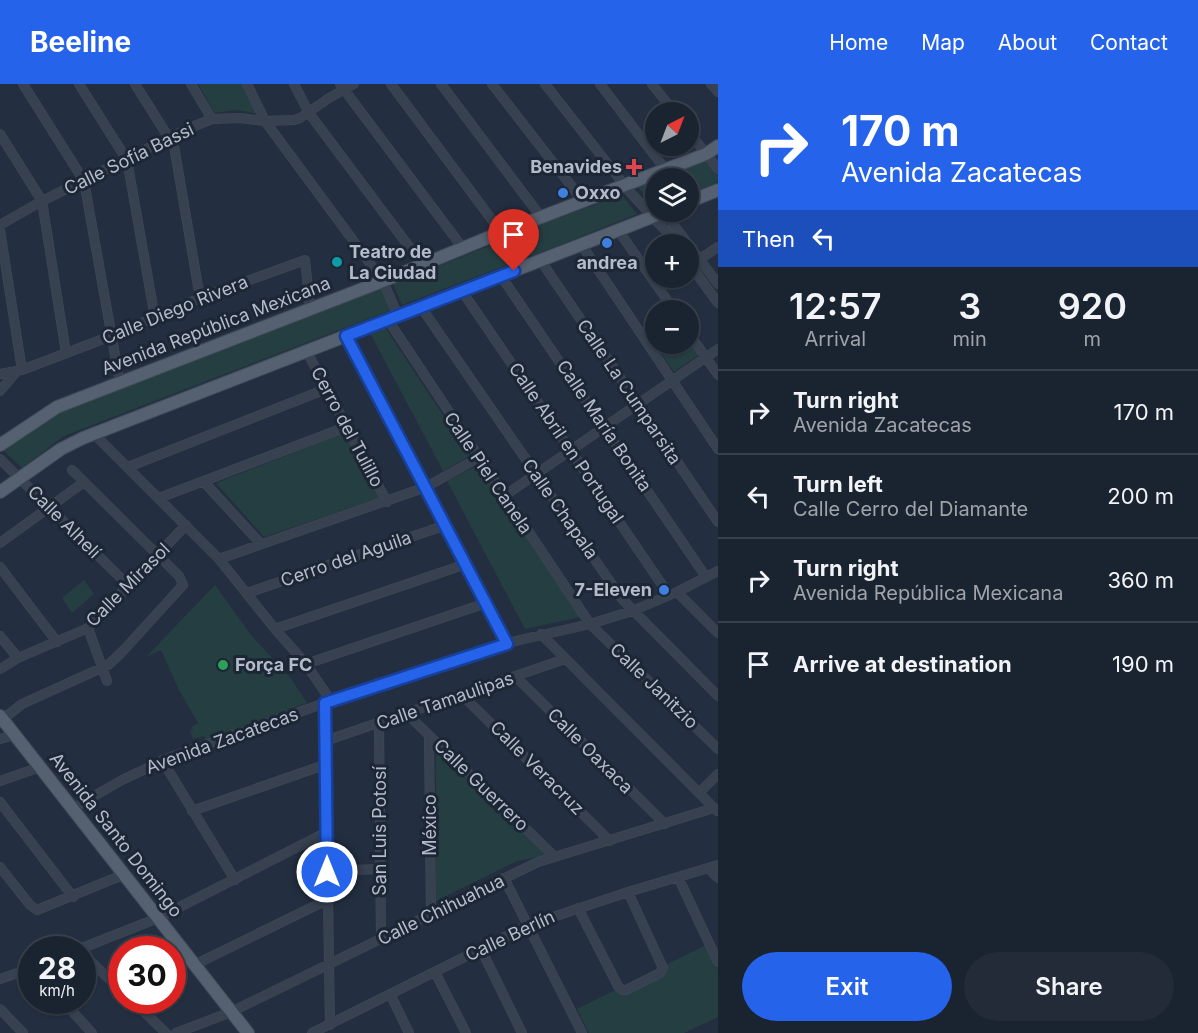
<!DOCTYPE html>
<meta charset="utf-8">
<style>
body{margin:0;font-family:Inter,sans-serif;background:#232b38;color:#f1f3f6;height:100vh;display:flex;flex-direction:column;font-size:22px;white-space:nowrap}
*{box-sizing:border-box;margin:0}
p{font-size:20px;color:#9fa4ab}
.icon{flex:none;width:33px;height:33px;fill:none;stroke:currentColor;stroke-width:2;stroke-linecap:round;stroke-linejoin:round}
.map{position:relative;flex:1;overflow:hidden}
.drawer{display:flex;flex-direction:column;background:#1a2330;width:480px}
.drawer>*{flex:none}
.hud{background:#2563eb;color:#fff;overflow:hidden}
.needle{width:39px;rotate:42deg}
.controls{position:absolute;left:645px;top:18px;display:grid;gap:12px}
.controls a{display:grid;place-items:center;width:54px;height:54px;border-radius:50%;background:#1a2330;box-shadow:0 2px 4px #0004,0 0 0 2px #38404c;font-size:30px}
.speed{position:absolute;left:18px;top:852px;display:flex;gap:12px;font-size:30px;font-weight:700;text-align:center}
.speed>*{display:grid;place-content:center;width:78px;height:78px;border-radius:50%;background:#1a2330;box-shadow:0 2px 4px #0004,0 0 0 2px #38404c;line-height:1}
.speed small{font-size:15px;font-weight:400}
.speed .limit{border:9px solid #d22;background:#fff;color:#111}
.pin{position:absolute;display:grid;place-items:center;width:51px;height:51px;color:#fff;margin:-62px -26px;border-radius:50% 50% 50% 0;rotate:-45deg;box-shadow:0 0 6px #0007}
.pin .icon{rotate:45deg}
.me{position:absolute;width:66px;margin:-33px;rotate:0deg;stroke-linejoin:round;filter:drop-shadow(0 0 4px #0008)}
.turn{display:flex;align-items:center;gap:21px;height:126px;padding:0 24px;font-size:27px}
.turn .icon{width:78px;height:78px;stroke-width:2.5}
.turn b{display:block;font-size:42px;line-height:51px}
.then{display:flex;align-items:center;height:57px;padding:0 24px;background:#0003;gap:12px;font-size:22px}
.eta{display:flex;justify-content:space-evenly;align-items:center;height:102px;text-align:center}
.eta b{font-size:36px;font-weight:600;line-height:42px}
.action{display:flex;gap:12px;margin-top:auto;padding:12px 24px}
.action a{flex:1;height:69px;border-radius:36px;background:#2563eb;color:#fff;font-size:24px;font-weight:600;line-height:69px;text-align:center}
.action a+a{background:#232b38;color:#f1f3f6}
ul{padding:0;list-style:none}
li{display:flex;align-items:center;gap:18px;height:84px;padding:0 24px;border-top:2px solid #38404c}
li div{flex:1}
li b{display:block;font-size:22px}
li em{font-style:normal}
header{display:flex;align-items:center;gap:36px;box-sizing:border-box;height:84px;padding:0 30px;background:#2563eb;color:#fff}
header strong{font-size:28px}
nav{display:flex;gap:33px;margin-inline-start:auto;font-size:21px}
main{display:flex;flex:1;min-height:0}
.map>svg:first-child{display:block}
</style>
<header>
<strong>Beeline</strong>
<nav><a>Home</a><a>Map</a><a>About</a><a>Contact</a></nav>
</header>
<main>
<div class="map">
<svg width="718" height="949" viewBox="0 0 718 949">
<rect width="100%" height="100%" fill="#232f40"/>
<path fill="#253e41" d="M198,0H245L260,30L236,26L215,29Z
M706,75L718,92V98L689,110L688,94H658Z
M655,95V123L638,103Z
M622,111L637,130L532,172L516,149Z
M502,157L517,177L402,221L393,200Z
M384,204L391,226L64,352L22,384L3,366L55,328Z
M384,242L470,372L443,387L370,249Z
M689,256L699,271L674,288L655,261L688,260Z
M346,348L380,414L264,453L216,399Z
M478,381L581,533L525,545L447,397Z
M84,496L94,510L72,529L62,514Z
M215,501L251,551L292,596L307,619L206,656L204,652L193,655L190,647L193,645L192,643L198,639L179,606L161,566L146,573Z
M436,659L550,771L517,777L436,817Z
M706,861L718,886V933L684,949H589L577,925Z"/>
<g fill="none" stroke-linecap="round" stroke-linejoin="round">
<defs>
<path id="minor" d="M23,0L84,97L120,299
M79,0L127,76L155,234
M135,0L174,62L200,214
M191,0L212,35
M247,0L265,37L383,197L398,232
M294,0L309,29L422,180
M340,0L462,163
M391,0L527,183
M441,0L541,133
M492,0L583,117
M545,0L629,107L666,147L676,160
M600,0L665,85
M652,0L674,28
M711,0L718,8
M688,47L718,85
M0,50L42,117L66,269
M672,128L671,132L673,140L718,200
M0,141L42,117L187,45L212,35L240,34L265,37L294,36L300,34L329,14L354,0
M0,146L22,286
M618,146L674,226
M581,160L718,365
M700,175L718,163
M541,177L718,438
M688,178L718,219
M501,192L706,493
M462,207L669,511
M421,223L622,515L718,612
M388,236L590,540L718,665
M688,248L718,291
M346,252L507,559
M307,268L387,418
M0,290L22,286L111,252L200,214L305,176L310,224
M0,307L17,287
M94,350L219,475L275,545L306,580L331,617
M0,375L129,502
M128,383L326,305
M204,398L261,460
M504,412L718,265
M159,414L346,343
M0,459L84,398
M219,475L426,403L478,374
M0,483L57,558
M677,508L718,549
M247,509L446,441
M88,544L107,597
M275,545L466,480
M541,550L717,727
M0,552L18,574
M306,580L486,519
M0,585L18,574L88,544L186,441
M516,593L665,740
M463,612L610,757
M325,619L330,941
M407,630L554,772
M3,635L22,620L108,581L122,568L183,501L179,492L72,386
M379,640L381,855
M429,651L431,830
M0,655L15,651
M325,657L565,575
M162,676L235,796
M0,697L40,683
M699,709L718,690
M0,718L73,813
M72,725L122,696L171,673L325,619L507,559L590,540L632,527L677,508L718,487
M192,727L327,680
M0,783L30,821L37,826L125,790
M708,784L718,794
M327,787L379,785
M678,793L718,878
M504,794L582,949
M578,824L618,902L622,906H626L660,889L663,884L628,808
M481,865L522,949
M77,866L158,834L327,748
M82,869L122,907
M194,881L327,816
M435,888L466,949
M0,895L32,884
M390,910L409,949
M62,916L92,949
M132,916L166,949
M0,925L23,949
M176,949L231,928L538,778L714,724
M312,949L529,841L628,808L718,781"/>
<path id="major" d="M688,118L718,106
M0,361L57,323L383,197L502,148L706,70L718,62
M0,408L61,365L83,354L665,128
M0,632L248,949"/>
</defs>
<use href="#minor" stroke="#414a59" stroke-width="10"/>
<use href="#major" stroke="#414a59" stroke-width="14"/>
<use href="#minor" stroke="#374150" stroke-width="9"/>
<use href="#major" stroke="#556070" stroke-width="12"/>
</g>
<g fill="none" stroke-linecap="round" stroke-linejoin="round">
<defs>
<path id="route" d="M327,788L325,619L507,560L346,252L514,187"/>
</defs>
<use href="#route" stroke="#184099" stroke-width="15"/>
<use href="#route" stroke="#2563eb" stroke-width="10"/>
</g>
<path fill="#e0444e" stroke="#1c2635" stroke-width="2" d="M631 74h6v6h6v6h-6v6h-6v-6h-6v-6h6z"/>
<g fill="#3f7fe0" stroke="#1c2635" stroke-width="2">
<circle cx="563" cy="109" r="6"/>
<circle cx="607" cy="159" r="6"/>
<circle cx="664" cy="506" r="6"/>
</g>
<circle fill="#0f9aa8" stroke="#1c2635" stroke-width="2" cx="337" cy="178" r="6"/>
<circle fill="#2e9e5b" stroke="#1c2635" stroke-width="2" cx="223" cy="581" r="6"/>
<g text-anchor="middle" stroke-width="6" stroke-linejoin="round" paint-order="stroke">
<g font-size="18" fill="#b4bccb" stroke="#1c2635">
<text transform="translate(129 75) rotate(-26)" y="6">Calle Sofía Bassi</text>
<text transform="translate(175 226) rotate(-22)" y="6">Calle Diego Rivera</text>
<text transform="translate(216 242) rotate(-21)" y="6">Avenida República Mexicana</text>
<text transform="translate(629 308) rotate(56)" y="6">Calle La Cumparsita</text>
<text transform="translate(604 342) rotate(56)" y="6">Calle María Bonita</text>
<text transform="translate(347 343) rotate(62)" y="6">Cerro del Tulillo</text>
<text transform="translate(566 359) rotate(56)" y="6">Calle Abril en Portugal</text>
<text transform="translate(488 389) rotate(56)" y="6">Calle Piel Canela</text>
<text transform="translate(560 425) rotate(55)" y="6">Calle Chapala</text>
<text transform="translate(64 438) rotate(45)" y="6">Calle Alhelí</text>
<text transform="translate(346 475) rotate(-19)" y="6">Cerro del Aguila</text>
<text transform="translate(128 501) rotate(-45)" y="6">Calle Mirasol</text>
<text transform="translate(654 602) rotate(44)" y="6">Calle Janitzio</text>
<text transform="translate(445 617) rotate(-19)" y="6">Calle Tamaulipas</text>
<text transform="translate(222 657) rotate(-20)" y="6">Avenida Zacatecas</text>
<text transform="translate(590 667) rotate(45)" y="6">Calle Oaxaca</text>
<text transform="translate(537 684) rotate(45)" y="6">Calle Veracruz</text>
<text transform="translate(481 701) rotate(44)" y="6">Calle Guerrero</text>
<text transform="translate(430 741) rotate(-90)" y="6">México</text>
<text transform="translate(380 747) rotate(-90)" y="6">San Luis Potosí</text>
<text transform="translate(116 751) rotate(52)" y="6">Avenida Santo Domingo</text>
<text transform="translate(441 826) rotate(-26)" y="6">Calle Chihuahua</text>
<text transform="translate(510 852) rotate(-25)" y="6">Calle Berlín</text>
</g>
<g font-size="18" font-weight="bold" fill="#b4bccb" stroke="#1c2635" text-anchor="start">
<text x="622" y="89" text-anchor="end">Benavides</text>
<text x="575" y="115">Oxxo</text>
<text x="349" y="174">Teatro de<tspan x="349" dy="21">La Ciudad</tspan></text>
<text x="607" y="185" text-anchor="middle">andrea</text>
<text x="652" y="512" text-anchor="end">7-Eleven</text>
<text x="235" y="587">Força FC</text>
</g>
</g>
</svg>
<div class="controls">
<a><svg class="needle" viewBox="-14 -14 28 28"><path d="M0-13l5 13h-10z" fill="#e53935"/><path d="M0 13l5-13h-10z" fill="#9fa4ab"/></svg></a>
<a><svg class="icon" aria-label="layers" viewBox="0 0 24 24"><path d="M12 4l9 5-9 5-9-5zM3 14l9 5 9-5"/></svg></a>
<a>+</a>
<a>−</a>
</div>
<div class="speed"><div>28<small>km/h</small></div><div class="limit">30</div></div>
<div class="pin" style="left:514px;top:187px;background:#d93025"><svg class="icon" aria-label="arrive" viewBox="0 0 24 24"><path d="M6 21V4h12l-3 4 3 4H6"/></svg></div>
<svg class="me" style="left:327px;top:788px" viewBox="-20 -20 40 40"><circle r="17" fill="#2563eb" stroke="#fff" stroke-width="3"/><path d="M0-11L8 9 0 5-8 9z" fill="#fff"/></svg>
</div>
<section class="drawer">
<div class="hud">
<div class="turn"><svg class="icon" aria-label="right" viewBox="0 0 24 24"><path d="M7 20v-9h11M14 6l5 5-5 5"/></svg><div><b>170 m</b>Avenida Zacatecas</div></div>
<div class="then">Then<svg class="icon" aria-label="left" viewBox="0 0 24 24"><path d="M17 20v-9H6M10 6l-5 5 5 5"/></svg></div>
</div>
<div class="eta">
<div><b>12:57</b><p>Arrival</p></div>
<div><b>3</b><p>min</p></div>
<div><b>920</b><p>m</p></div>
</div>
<ul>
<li><svg class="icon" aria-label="right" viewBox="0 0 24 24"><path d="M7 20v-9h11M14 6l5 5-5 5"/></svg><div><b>Turn right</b><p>Avenida Zacatecas</p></div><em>170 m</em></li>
<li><svg class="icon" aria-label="left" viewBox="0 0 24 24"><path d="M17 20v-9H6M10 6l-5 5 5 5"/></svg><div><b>Turn left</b><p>Calle Cerro del Diamante</p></div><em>200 m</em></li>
<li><svg class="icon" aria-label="right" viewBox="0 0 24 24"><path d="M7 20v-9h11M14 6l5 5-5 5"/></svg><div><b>Turn right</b><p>Avenida República Mexicana</p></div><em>360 m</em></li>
<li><svg class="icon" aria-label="arrive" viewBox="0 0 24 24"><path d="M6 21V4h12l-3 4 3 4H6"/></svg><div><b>Arrive at destination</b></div><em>190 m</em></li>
</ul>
<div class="action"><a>Exit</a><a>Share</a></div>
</section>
</main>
